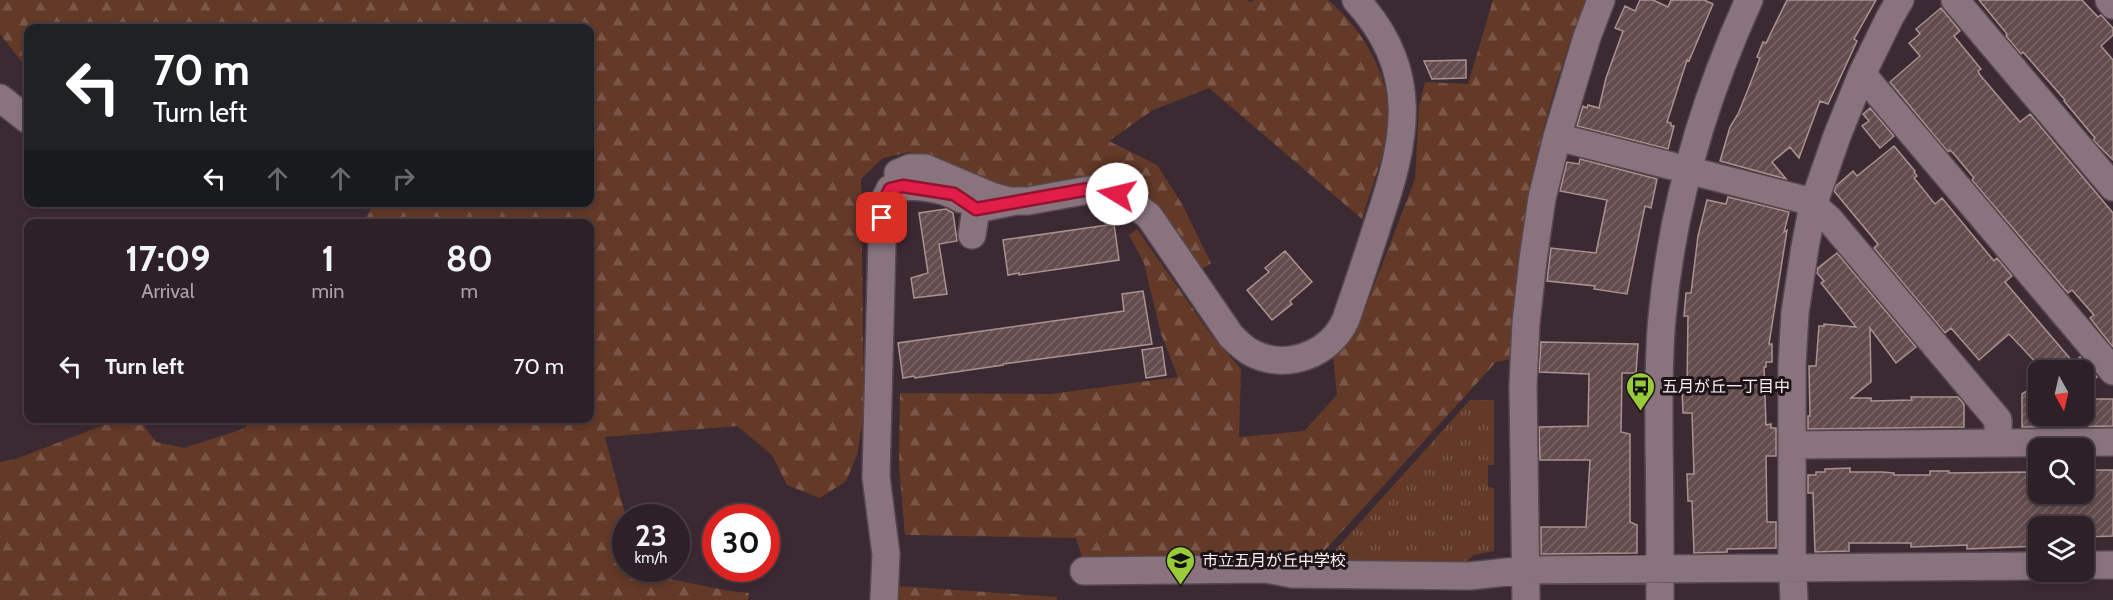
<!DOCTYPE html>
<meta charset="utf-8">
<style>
body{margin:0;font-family:Cabin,"Noto Sans JP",sans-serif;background:#392d32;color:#f1f3f6;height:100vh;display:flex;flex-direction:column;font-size:22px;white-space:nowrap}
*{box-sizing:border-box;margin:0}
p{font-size:20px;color:#a7a3a7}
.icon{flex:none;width:33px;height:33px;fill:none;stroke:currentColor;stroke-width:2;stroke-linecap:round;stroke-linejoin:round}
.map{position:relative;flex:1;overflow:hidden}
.side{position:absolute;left:24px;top:219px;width:570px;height:204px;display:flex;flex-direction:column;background:#2d2026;border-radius:12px;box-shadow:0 3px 9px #0003,0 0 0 2px #483e43}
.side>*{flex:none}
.top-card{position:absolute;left:24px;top:24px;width:570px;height:183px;border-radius:12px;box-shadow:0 3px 9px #0003,0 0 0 2px #483e43;background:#202124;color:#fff;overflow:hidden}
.needle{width:39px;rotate:172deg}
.tools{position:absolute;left:2028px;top:360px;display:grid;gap:12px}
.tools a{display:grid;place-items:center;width:66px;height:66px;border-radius:12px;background:#2d2026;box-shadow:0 3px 9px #0003,0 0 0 2px #483e43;font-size:30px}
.speed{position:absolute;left:612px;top:504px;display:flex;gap:12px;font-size:30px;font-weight:700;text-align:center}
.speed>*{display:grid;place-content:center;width:78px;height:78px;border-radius:50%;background:#2d2026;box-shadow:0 3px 9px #0003,0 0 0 2px #483e43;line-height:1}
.speed small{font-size:15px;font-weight:400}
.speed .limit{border:9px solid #d22;background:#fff;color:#111}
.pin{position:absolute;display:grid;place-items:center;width:51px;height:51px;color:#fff;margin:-26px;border-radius:12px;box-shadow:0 3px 9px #0006}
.me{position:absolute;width:66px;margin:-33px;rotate:279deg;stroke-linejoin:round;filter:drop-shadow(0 0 4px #0008)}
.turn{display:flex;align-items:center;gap:21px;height:126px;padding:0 30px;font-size:27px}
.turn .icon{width:78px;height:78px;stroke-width:2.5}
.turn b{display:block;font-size:42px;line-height:51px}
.lanes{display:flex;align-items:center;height:57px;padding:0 30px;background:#0003;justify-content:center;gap:30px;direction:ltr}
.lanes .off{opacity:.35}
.eta{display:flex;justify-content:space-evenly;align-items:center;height:102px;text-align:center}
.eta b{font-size:36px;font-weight:700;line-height:42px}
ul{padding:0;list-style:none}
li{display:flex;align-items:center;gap:18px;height:90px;padding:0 30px}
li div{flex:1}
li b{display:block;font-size:22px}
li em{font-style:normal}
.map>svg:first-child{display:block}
</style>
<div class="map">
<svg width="2113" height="600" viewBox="0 0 2113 600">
<defs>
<pattern id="forest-firs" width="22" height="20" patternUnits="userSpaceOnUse" patternTransform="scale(1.5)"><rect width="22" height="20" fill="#633928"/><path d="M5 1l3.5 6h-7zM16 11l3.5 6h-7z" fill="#7a5648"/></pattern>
<pattern id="park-tufts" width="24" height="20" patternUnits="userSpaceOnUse" patternTransform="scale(1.5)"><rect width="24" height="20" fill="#633928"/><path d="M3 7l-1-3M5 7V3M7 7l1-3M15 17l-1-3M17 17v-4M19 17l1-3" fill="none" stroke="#7a5648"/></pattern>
<pattern id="building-hatch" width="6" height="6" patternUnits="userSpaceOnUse" patternTransform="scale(1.5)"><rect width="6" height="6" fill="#634c4d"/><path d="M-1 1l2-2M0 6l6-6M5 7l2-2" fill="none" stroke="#7a6667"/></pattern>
</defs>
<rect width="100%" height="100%" fill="#3c2a33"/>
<path fill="url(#forest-firs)" d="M0,0H1247L1250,2L1254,0H1328C1364,30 1394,81 1388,129C1384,156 1370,192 1362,219L1209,88L1153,110L1109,141L1157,165L1182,204L1211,263L1199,271L1160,208L1132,189L1101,178H1074L1021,189L995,186L938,157L909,152L883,158L861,179L864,412L857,455L846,481L820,498L787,485L772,455L737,426L605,437L626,518V568L639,569L640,573L729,591L749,593L748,600H0V462L16,459L119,419H139L156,442L184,448L243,429L254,419L590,418V224L362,223L375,203L590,202V28H28V67L24,65L0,34Z
M1493,0H1586C1539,118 1516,232 1510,359L1496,362L1316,560H1083L1076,538L905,535L899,466L900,393L1051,394L1178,377L1161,334L1144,263L1129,235L1137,229L1212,336L1241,369L1239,437L1304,431L1337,395L1333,356L1357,330L1415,179L1419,107L1425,82L1468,84Z
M898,586L1057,597V600H896Z"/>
<path fill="url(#park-tufts)" d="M1470,400H1494V465H1488V487L1494,488V551L1474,555L1463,564L1322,565Z"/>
<path fill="url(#building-hatch)" stroke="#ab9192" stroke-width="1.5" d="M1640,0H1653L1668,7L1671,0H1704L1713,4L1689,61L1687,60L1667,122L1671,123V126H1674L1668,149L1577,126L1583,106L1587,108L1588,105L1599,108L1606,78L1623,31L1615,28L1625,6L1635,11Z
M1787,0H1876L1854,39L1857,41L1828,104L1820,101L1799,158L1790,147L1772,162L1786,179L1720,161L1730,127L1738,114L1747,92L1760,58L1757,57L1763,42L1766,43Z
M1979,0H2082L2098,17L2101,15L2113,28V35L2101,46L2113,60V160L2093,140L2095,138L2064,101L2065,100L2023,52L2021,54L2006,36L2007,34Z
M1941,8L1960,31L1954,36L1981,69L1978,71L1980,75L2020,122L2030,114L2113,213V347L2090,318L2094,315L2072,290L2068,293L1972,180L1974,178L1954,154L1950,150L1948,152L1890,82L1920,56L1909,43L1920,34L1916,29Z
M1466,60V78L1432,79L1424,61Z
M1870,108L1894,136L1880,148L1862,126L1869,121L1863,114Z
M1894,146L1915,171L1914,172L1917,176L1914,178L1935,204L1942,198L1994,261L1997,258L2012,276L2005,282L2073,362L2080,357L2097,377L2084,386V370H2043L2009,334L1979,360L1951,328L1945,333L1874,248L1878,244L1834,191L1836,186L1853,171L1857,176Z
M1580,159L1657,179L1651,208L1645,206L1627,294L1594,289L1595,286L1547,281L1551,248L1596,253L1607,200L1560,191L1567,162L1579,164Z
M1728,197L1789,212L1784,232L1787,230L1769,344H1772V362H1766V367H1764L1766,425L1771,424V428H1776V456H1766L1767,522H1776V548L1727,549V552L1694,553L1692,501H1688L1687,474H1694L1692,413H1683L1682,389L1687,388L1688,316H1684L1686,293H1691L1698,236L1707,200L1726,204Z
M946,209L953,213L957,241L939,244L947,294L914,298L911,278L928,273L919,213Z
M1114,224L1119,260L1019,275V273L1008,275L1003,240Z
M1285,251L1312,282L1290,301L1292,304L1272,320L1247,290L1269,272L1265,268Z
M1837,253L1916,347L1896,363L1870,328L1871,382L1851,398H1871V401L1912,400L1911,397H1958L1964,404V427L1808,429V416H1810L1809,366H1816L1819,326H1824V324L1856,327L1821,283L1824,281L1817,273L1818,268Z
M1143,291L1152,344L1003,364V365L915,378L914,376L903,378L898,343L1124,311L1122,294Z
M1541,342L1638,344L1636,373H1622L1621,432L1630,434V522L1637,525V553L1541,554V527H1586L1590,460H1540L1539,427L1588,426L1589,374L1539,372Z
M1162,347L1166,375L1146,378L1142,350Z
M2038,384V427H2022V394Z
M2084,399H2113V426L2064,427V416H2084Z
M1850,468V472H1882L1894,473V475H1930V471H1949V473L2030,472L2038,473V494H2084V470H2113V536L2084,537V526H2038V546L1967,549V545L1911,547V543H1849V551L1815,552L1813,493H1808V475H1816V472H1825V469Z"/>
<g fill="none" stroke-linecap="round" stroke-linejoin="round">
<defs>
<path id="minor" d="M1955,0L2113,187
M2109,0L2113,5
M1862,74L2113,371
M0,98L28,120
M1557,137L1672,166
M898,173L910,168H925L991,196L1009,201H1028L1089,190L1108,191L1125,198L1149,216L1231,336C1237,342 1244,349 1252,353C1287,371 1331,354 1346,319C1357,287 1368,255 1378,223C1406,141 1422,71 1356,0
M1703,174L1801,199L1813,205L1829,219L1998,420V443
M972,235L976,209L1011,202
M1792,445L2113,442
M2084,565H2113
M1084,571L1266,569L1292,574L1470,576L1525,570L2038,566
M884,600L886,554L876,477L883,203L890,189C911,184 943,187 961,199
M1526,600L1523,386L1526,323L1533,260L1542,198L1557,137L1587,37L1601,0
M1660,600C1660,547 1660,494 1659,441C1659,400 1658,359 1662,318C1672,207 1703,101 1749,0
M1794,600L1792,557V364L1795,313L1805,247L1813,205L1837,136L1862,74L1890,17L1900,0"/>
</defs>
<use href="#minor" stroke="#57474f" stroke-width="30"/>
<use href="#minor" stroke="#89747e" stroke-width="27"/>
</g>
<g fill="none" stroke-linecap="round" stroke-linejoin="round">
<defs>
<path id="route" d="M882,218L883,203L890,189L903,186L954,194L976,209L1089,189L1117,194"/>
</defs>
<use href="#route" stroke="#92132f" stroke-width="15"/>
<use href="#route" stroke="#e11d48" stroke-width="10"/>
</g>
<defs>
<symbol id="bus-pin" viewBox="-11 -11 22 30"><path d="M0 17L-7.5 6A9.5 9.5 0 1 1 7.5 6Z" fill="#98cb37" stroke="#1e1519"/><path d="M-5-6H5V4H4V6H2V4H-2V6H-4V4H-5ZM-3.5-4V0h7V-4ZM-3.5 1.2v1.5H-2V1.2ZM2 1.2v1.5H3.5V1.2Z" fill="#111"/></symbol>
<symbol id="school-pin" viewBox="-11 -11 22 30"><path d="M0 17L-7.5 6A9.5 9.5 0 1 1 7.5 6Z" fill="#98cb37" stroke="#1e1519"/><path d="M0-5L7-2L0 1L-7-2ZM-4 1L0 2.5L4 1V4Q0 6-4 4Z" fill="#111"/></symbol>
</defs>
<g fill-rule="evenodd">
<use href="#bus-pin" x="1624" y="370" width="33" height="45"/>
<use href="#school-pin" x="1164" y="544" width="33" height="45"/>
</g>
<g text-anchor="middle" stroke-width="6" stroke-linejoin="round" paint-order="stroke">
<g font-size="16" fill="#fceff5" stroke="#1e1519" text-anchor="start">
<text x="1662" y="392">五月が丘一丁目中</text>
<text x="1202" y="566">市立五月が丘中学校</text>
</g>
</g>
</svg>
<div class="tools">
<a><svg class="needle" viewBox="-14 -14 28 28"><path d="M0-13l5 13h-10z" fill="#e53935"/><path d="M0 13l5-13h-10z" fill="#a7a3a7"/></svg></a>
<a><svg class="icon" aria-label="search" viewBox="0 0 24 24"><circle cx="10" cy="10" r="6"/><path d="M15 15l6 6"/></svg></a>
<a><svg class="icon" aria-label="layers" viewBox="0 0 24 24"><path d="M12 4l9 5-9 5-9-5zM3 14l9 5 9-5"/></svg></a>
</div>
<div class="speed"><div>23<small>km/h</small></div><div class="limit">30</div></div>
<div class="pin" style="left:882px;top:218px;background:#d93025"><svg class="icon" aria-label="arrive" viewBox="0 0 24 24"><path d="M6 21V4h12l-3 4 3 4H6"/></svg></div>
<svg class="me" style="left:1117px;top:194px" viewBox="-20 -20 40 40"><circle r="19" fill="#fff"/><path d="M0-13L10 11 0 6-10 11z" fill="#e11d48"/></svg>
<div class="top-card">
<div class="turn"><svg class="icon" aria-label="left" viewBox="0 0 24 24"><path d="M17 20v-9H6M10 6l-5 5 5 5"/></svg><div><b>70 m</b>Turn left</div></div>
<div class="lanes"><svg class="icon" aria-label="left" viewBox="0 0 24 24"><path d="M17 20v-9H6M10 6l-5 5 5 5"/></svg><svg class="icon off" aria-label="ahead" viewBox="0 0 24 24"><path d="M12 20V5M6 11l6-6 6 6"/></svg><svg class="icon off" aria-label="ahead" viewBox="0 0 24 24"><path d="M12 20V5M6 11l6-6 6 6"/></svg><svg class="icon off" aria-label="right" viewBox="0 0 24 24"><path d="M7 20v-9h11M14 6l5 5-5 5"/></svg></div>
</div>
<section class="side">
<div class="eta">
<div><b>17:09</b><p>Arrival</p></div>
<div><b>1</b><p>min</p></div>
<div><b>80</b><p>m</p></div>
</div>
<ul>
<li><svg class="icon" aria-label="left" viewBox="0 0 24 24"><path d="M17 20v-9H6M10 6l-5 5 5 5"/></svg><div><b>Turn left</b></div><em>70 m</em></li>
</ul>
</section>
</div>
